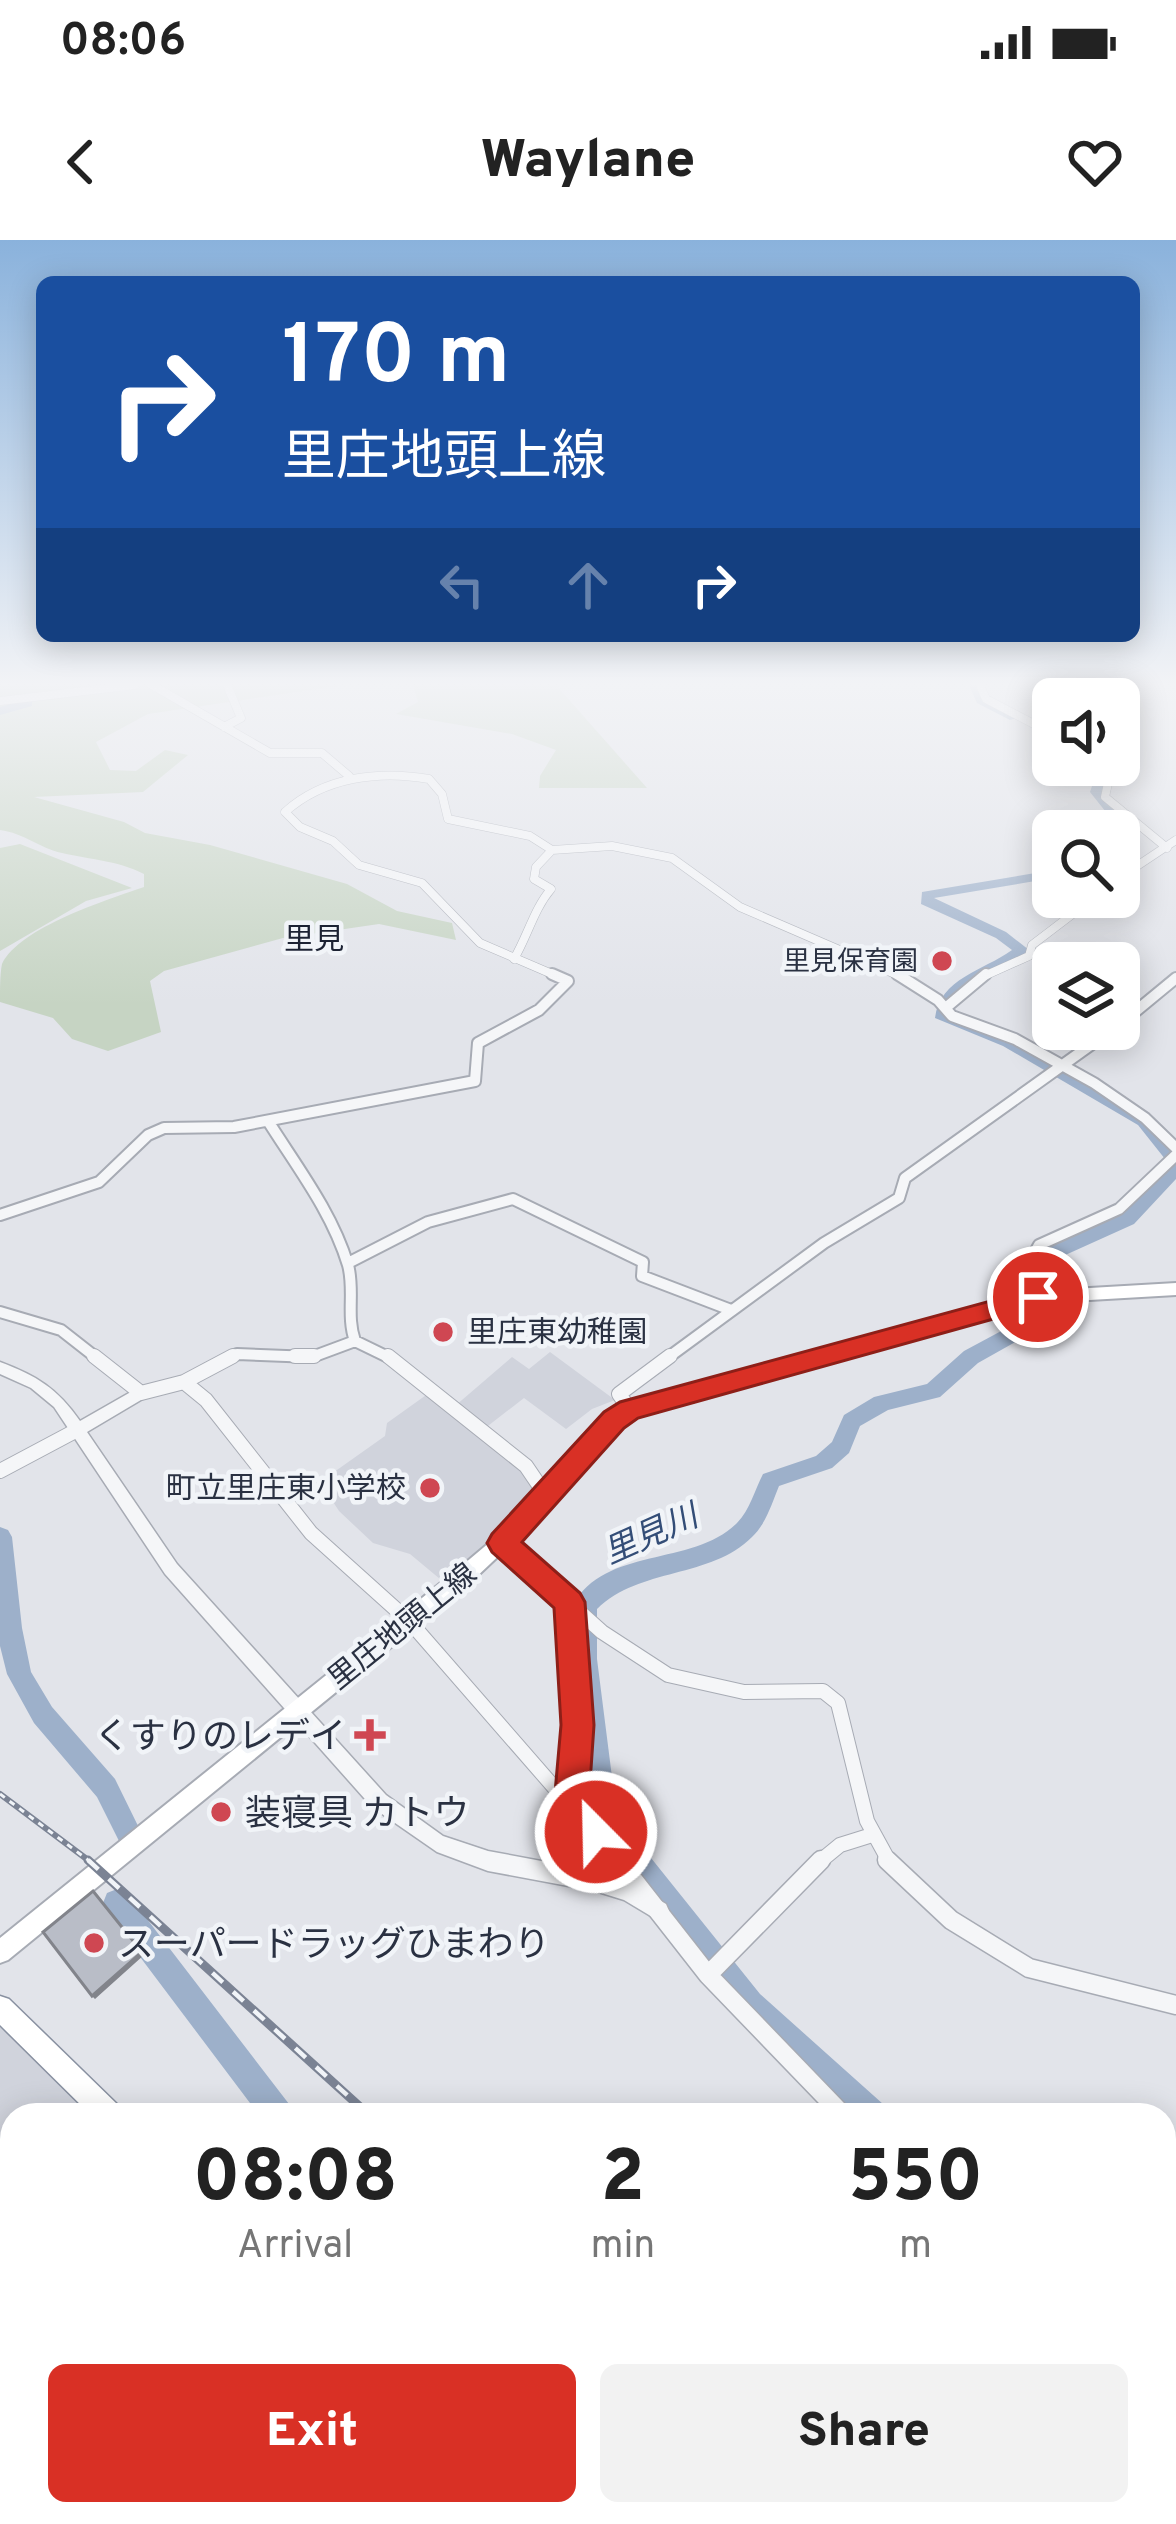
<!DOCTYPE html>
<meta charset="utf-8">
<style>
body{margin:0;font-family:Overpass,"Noto Sans JP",sans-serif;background:#f2f2f2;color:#222;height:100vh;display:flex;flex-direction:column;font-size:45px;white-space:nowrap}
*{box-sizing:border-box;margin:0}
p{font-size:39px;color:#767676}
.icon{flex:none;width:66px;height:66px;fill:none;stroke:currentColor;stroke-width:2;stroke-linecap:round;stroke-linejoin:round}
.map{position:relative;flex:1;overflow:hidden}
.drawer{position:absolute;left:0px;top:1863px;width:1176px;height:423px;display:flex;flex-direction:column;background:#fff;border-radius:36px 36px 0 0;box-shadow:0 6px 30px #0003}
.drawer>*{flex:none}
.banner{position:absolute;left:36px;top:36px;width:1104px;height:366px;border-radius:18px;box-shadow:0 6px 30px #0003;background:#1a4fa0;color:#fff;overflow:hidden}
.controls{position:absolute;left:1032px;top:438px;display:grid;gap:24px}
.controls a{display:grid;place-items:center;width:108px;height:108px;border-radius:18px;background:#fff;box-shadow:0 6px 30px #0003;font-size:60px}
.pin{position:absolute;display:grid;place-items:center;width:102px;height:102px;color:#fff;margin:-51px;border:6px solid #fff;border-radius:50%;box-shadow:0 3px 12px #0007}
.me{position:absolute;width:132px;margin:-66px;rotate:337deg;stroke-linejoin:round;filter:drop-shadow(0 0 9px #0008)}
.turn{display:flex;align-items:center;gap:42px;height:252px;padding:0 48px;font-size:54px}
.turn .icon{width:156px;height:156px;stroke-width:2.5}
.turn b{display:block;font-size:84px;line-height:102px}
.lanes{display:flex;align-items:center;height:114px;padding:0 48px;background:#0003;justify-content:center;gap:60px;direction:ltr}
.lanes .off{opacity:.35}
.eta{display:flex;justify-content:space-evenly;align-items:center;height:204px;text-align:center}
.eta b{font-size:72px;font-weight:800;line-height:84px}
.primary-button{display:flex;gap:24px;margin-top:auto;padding:24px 48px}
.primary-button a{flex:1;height:138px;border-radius:18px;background:#d93025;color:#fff;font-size:48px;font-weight:800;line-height:138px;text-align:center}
.primary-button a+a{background:#f2f2f2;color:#222}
.status{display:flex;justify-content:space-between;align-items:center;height:84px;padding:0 60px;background:#fff;direction:ltr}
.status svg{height:33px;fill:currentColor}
header{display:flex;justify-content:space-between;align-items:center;height:156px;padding:0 48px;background:#fff;font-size:54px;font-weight:800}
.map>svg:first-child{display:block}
</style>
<div class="status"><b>08:06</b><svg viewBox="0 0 49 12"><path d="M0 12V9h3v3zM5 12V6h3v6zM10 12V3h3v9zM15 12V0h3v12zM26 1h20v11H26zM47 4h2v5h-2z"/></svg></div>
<header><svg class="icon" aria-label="back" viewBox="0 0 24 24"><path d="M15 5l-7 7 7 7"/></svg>Waylane<svg class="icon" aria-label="heart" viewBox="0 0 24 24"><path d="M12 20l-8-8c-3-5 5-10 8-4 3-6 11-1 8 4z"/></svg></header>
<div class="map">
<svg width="1176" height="2284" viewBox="0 0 1176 2284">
<rect width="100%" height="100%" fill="#e2e4ea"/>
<path fill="#d0d3dc" d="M550,1112L615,1160L592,1169L566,1189L524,1158L484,1189L455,1166L512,1117L529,1129Z
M429,1153L531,1236L539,1253L507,1290L446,1344L410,1314L373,1303L339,1271L320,1242L385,1196L387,1183Z
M0,1782L94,1875H12V2274H198L190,2284H0Z"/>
<path fill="#c6d4c3" d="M0,445H344L148,474L96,502L110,530L136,531L165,510L188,515L143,552L34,557L124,582L145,593L210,605L347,644L397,671L452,683L456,700L379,684L283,698L164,731L150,741L161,792L108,811L72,799L53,778L0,762C0,750 0,733 2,724C20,687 107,660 144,647V634C116,620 92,620 62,613C39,608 24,593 0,590Z
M413,445H556L647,548H539L540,536L556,510L512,494L396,474L418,462Z
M20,604L132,648L86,661L0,711V608Z"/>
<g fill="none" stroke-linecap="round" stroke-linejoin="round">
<path fill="#9db0ca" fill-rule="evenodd" d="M969,445H981L986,458L1020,477L1010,480L977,463Z
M28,459L32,460V466L0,475V467Z
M1099,525H1111L1104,552L1131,586L1119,596V591H1113L1117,586L1090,552Z
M1053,630V638L934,658L1006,692L1029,710C1006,733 955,739 951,776L1015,798L1150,877L1176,908V939L1134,984L1052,1021L1049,1029L1065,1071L1062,1076L978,1123L940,1157L888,1170L860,1186L849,1213L832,1228L779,1246C772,1263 766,1284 752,1297C710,1339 640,1327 597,1369V1419L613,1545L623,1583L760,1754L883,1864L887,1875H849L740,1774L602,1598L587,1545L573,1419V1365C605,1306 693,1327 737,1283C750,1270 755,1249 763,1234L816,1216L832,1202L844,1175L874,1157L927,1144L964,1111L1044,1068L1029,1029L1037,1012L1120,974L1169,924L1138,885L1003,806L935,778C940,738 983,731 1012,710L996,698L921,664L922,652Z
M0,1287L8,1290L12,1297L22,1388L31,1432L52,1467L115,1539L141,1592L137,1601L128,1605L119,1601L97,1557L34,1483L7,1434L0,1406Z
M117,1649L127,1653L289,1864L293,1875H259L107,1673L103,1663L107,1653Z
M548,2274H590L594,2284H552Z
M1013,2274H1049L1051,2284H1015Z"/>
<defs>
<path id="minor-far3" d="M152,445L270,513H322L349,536
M980,445L986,459L1053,494
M0,461L135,445
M224,487L241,478L227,445
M1112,525L1105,557L1167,608
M1119,638L1176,600
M514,719C528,695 534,669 551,649L534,639L536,627L552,610
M559,737L480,703L422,643L359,625L333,601L300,587L285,572C324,537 379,530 429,539L442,554L448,579L530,596L552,610L612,606L672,618L740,667L902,737
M982,737L1029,716L1032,705L1095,657"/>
<path id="minor-far2" d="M897,734L938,760L952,776L1015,799L1094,843L1145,878L1176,908
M949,765L986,734
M1119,785L1176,738
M268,881C297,927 332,972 348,1025C355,1050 346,1076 355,1101
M0,975L99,942L148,895L164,888L234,887L475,841L478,803L539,770L568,741L552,734
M348,1023L428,982L513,959L643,1022L642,1036L731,1070
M1038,1057L1025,1030L1039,1005L1119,969L1176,915
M0,1072L61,1090L98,1119
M227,1119L237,1114L312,1117L355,1101L392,1119
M666,1119L824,1003L899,958L905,938L1113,789"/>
<path id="minor-far1" d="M94,1116L141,1153L184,1142L233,1116
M295,1116H314
M388,1116L526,1226L545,1254
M184,1142L206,1160L311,1293L410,1382L620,1623
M630,1170L619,1154L670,1116
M0,1231L79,1189
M502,1302L602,1392L668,1435L744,1452L823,1451L838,1463L867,1581L890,1623
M569,1362L577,1485L571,1564
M818,1623L840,1605L872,1595"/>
<path id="minor" d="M618,1620L708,1735L843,1875
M887,1620L951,1680L1029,1728L1176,1765
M708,1735L821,1620
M1164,2199L1176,2180
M1015,2274L1018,2284
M210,2284L218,2274
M1111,2284L1117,2274"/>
<path id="tertiary" d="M0,1122C37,1136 57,1148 80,1181L136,1149H146L149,1153L146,1157L87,1192L177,1324L386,1555L443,1596L488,1611L595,1631L629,1642L666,1664L669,1671L666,1678L659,1681L624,1660L595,1651L488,1631L437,1612L372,1567L165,1334L54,1167L31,1148L0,1134Z"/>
<path id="secondary" d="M1176,1043V1055L1038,1063L635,1175L620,1185L508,1307L472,1341L8,1720L0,1723V1698L458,1329L496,1297L608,1175L624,1165L1038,1051Z"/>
<path id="trunk" d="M0,1756L9,1759L119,1866L123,1875H91L0,1785Z
M505,2274H541L545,2284H509Z"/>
</defs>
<use href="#minor-far3" stroke="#a7abb4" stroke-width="9"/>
<use href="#minor-far2" stroke="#a7abb4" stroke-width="14"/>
<use href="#minor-far1" stroke="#a7abb4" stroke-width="16"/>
<use href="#minor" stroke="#a7abb4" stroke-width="21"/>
<use href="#tertiary" stroke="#a7abb4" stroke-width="3"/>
<use href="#secondary" stroke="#a7abb4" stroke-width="4"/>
<use href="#trunk" stroke="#8991a1" stroke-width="3"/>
<use href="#minor-far3" stroke="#f5f6f8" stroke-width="8"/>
<use href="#minor-far2" stroke="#f5f6f8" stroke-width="10"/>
<use href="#minor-far1" stroke="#f5f6f8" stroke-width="14"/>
<use href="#minor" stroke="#f5f6f8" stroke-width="18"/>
<use href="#tertiary" fill="#f5f6f8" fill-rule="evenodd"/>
<use href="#secondary" fill="#fff" fill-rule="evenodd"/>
<use href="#trunk" fill="#fff" fill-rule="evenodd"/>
<defs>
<path id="rail-far1" d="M0,1554L92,1623"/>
<path id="rail" d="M88,1620L369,1875
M805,2274L815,2284"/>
</defs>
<use href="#rail-far1" stroke="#7b8394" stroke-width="6"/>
<use href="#rail" stroke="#7b8394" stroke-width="9"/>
<use href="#rail-far1" stroke="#f1f4f8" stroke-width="3" stroke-dasharray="6" stroke-linecap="butt"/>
<use href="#rail" stroke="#f1f4f8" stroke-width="4.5" stroke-dasharray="14" stroke-linecap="butt"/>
</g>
<path fill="#82848b" d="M142,1712L144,1715L95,1759L92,1756Z
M313,2274H323L332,2284H322Z"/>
<path fill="#b9bdc7" stroke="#82848b" stroke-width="3" d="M93,1651L142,1712L92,1756L43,1692Z
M298,2274H313L322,2284H292Z"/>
<linearGradient id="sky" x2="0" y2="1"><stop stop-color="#8ab2dc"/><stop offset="0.58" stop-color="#f2f3f6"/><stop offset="1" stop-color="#f2f3f6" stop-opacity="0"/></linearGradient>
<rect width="1176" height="765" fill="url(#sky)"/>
<path fill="#d93025" stroke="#8d1f18" stroke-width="3" d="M1038,1048L1047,1050L1051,1057L1047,1064L638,1178L624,1188L522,1302L580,1353L585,1362L594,1485L589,1558L613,1592L608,1604L596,1609L583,1604L554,1564L561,1485L554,1368L492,1312L487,1303L492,1294L604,1172L620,1162Z"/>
<g fill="#cf4752" stroke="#f1f4f8" stroke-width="4.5">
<circle cx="942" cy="721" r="12"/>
<circle cx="443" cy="1092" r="12"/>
<circle cx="430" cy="1248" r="12"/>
<path d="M364 1477h12v12h12v12h-12v12h-12v-12h-12v-12h12z"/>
<circle cx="221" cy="1572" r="12"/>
<circle cx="94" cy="1703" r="12"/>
</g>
<g text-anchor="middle" stroke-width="9" stroke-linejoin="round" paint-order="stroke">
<g font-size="27" fill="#2a3142" stroke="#f1f4f8" text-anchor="end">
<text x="918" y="730">里見保育園</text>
</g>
<g font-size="30" fill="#1c2233" stroke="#f1f4f8">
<text x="314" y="709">里見</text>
</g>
<g font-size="30" fill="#2a3142" stroke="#f1f4f8" text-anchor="start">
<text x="467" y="1102">里庄東幼稚園</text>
<text x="406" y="1258" text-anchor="end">町立里庄東小学校</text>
</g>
<g font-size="30" fill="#2a3142" stroke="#f1f4f8">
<text transform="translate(402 1386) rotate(-39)" y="10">里庄地頭上線</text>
</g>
<g font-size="33" font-style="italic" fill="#334d77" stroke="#f1f4f8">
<text transform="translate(650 1293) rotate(-24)" y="12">里見川</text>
</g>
<g font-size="36" fill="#2a3142" stroke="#f1f4f8" text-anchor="start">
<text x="346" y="1508" text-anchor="end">くすりのレデイ</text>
<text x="245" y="1585">装寝具 カトウ</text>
<text x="118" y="1716">スーパードラッグひまわり</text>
</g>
</g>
</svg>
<div class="controls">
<a><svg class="icon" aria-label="sound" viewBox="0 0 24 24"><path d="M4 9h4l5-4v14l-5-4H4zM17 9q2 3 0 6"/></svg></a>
<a><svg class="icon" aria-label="search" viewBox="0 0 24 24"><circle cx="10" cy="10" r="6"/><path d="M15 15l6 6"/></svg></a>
<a><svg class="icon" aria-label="layers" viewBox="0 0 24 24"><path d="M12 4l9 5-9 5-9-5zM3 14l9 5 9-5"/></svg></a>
</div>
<div class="pin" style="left:1038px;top:1057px;background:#d93025"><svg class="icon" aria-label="arrive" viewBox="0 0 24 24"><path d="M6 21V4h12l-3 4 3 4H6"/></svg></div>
<svg class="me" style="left:596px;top:1592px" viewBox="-20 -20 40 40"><circle r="17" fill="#d93025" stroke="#fff" stroke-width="3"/><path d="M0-11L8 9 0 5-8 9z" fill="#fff"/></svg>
<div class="banner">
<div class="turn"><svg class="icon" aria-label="right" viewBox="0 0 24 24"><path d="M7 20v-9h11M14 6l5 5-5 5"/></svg><div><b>170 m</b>里庄地頭上線</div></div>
<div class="lanes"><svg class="icon off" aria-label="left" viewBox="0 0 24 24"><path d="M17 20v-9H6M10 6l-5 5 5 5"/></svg><svg class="icon off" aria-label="ahead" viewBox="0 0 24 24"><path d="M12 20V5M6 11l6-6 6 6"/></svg><svg class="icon" aria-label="right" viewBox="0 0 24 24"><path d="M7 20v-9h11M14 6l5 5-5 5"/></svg></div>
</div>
<section class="drawer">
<div class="eta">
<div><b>08:08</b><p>Arrival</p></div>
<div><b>2</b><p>min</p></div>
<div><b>550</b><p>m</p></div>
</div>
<div class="primary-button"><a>Exit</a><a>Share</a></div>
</section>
</div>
